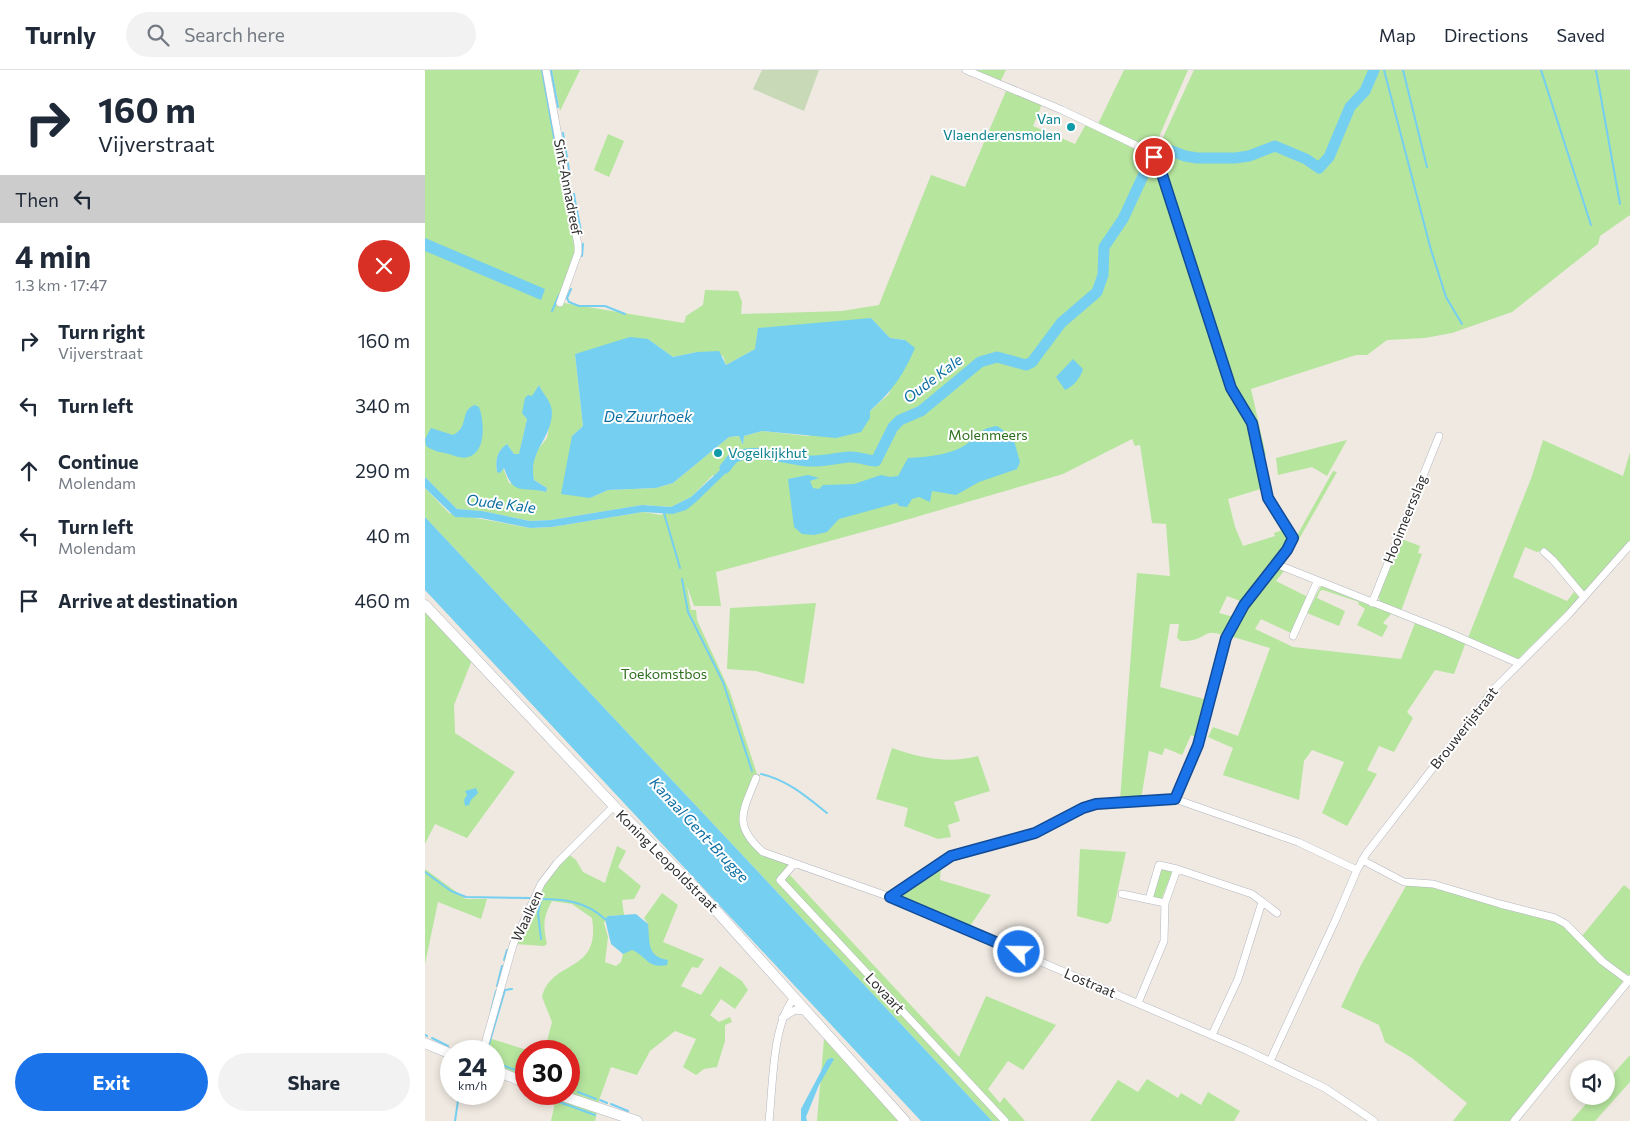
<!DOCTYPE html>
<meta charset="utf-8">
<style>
body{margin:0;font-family:Commissioner,sans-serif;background:#f2f2f3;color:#1f2937;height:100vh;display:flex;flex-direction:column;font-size:19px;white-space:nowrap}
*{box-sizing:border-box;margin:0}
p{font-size:16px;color:#747a83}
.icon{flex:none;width:28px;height:28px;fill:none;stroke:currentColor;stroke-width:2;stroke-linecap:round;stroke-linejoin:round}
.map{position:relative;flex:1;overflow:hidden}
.panel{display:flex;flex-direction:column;background:#fff;width:425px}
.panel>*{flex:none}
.banner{background:#fff;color:#1f2937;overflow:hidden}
.controls{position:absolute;left:1145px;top:990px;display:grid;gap:10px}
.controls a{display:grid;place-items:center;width:45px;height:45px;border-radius:50%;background:#fff;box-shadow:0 2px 8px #0003;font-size:25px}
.speed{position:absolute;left:15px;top:970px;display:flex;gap:10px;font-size:25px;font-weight:700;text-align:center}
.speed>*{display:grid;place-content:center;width:65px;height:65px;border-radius:50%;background:#fff;box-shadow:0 2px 8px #0003;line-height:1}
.speed small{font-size:12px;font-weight:400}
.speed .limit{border:8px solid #d22;background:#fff;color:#111}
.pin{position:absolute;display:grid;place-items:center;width:42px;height:42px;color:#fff;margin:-21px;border:2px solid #fff;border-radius:50%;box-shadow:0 1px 5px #0007}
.me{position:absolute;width:55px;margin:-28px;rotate:293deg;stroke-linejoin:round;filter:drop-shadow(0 0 4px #0008)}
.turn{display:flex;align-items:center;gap:18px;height:105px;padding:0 15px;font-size:22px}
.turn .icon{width:65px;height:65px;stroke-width:2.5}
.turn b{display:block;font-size:35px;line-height:42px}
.then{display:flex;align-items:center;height:48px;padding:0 15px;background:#0003;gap:10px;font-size:19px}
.round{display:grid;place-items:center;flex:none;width:52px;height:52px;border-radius:26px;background:#f2f2f3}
.headline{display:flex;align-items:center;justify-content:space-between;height:85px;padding:0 15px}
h1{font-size:30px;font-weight:700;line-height:38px}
.button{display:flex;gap:10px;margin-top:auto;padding:10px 15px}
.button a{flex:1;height:58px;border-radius:30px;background:#1a73e8;color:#fff;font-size:20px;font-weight:700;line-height:58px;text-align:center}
.button a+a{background:#f2f2f3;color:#1f2937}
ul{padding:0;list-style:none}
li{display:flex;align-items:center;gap:15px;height:65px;padding:0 15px}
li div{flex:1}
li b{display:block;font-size:19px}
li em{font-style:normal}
header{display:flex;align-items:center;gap:30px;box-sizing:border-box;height:70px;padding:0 25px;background:#fff;border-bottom:1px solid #e0e1e3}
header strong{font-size:24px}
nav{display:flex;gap:28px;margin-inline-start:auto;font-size:18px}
.search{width:350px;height:45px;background:#f2f2f3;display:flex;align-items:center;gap:12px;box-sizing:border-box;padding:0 18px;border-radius:28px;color:#747a83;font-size:19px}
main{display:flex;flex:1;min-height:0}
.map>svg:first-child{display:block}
</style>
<header>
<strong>Turnly</strong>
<div class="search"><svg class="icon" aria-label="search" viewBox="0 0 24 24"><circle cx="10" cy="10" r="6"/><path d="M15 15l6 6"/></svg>Search here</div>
<nav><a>Map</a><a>Directions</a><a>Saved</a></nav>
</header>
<main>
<section class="panel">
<div class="banner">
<div class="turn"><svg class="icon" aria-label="right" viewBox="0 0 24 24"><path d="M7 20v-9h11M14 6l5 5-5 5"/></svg><div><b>160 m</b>Vijverstraat</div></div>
<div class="then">Then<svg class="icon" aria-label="left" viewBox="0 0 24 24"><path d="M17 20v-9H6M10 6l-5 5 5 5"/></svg></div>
</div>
<div class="headline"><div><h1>4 min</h1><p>1.3 km · 17:47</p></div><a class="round" style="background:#d93025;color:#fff"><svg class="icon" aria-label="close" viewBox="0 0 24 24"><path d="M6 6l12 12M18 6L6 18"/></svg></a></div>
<ul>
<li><svg class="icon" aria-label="right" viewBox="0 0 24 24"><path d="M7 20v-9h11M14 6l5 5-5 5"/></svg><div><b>Turn right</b><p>Vijverstraat</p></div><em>160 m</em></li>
<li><svg class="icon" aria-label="left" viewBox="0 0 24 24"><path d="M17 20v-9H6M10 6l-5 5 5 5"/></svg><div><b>Turn left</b></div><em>340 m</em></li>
<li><svg class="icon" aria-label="ahead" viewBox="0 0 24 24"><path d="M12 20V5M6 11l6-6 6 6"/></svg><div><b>Continue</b><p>Molendam</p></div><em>290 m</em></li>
<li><svg class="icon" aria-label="left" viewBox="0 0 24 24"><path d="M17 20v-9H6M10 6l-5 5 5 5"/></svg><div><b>Turn left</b><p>Molendam</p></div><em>40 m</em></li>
<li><svg class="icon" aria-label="arrive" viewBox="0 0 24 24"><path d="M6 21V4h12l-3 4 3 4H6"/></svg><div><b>Arrive at destination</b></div><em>460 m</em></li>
</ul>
<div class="button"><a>Exit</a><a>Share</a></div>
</section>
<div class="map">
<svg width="1205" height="1051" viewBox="0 0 1205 1051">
<rect width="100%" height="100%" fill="#efe9e1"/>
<path fill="#b6e59e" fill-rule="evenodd" d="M0,0H119L152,183L133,232L259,253L261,246L278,235L280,220L313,221L317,232L316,244L417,241L454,235L506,105L540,117L581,21L617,34L608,56L650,74L661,54L723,86L696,148L684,166L688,168L704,144L721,104L730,93L803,315L825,353L839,418L803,429L810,457L818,476L850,466L849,463L860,459L864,464V473L818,532L802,526L794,543L809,547L798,565C780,559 783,566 768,570C764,571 760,571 756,571L752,568L754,554H745L735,617L783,630L773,668L766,665L757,685L740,678L737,685L724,681L716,729L695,730L712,503L745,506L741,454L727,453L715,375L710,376L707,369L638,404L467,454L291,502L296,536H269L262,516L266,540H271L272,550L305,622L332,704L335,705L315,745L331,777L369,794L363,803L534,987L561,926L631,955L598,1000L583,991L563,1019L575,1033L579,1027L600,1051H567L0,447V418L24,443L105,458L127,457L218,442L236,445L284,419L293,410L288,405L266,427L246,437L217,435L126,450L105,451L57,441L32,439L0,407ZM446,248L465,268L480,270L464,324L445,341L383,366L337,361L319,366L318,374L314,366L304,367L248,413L231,418L183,420L165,428L147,366L158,356L150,284L223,269L248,287L272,282L298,286L301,295L330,279ZM577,285L604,290L597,298L577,290L556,295L497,343L495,339C521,318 543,288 577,285ZM114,315L127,342L122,368L109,384L107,399L109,410L122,418L121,422L84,413L78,398L72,402C70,390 72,381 82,374L89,384L94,385L107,327Z
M127,0H155L135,41Z
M547,0H581L575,12Z
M699,0H763L733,69L724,79L673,54Z
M769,0H1205V145L1175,166L1173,174L1087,242L1027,263L1000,268L962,270L942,285H931L826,319L841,385L838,386L828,344L810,317L735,89L744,84L772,91L810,90L824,88L844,78L849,79L857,80L889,98L893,96L865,80L847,73L823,84L810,86L801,84L761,85L737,79L735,74Z
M183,64L199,71L184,107L169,100Z
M922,370L902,406L887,397L853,405L851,388Z
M1118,370L1198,406L1205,382V472L1159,522L1121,480L1112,482L1100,477L1088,507L1142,531L1149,522L1155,528L1093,589L1043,568L1107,406Z
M908,401L912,402L873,471L870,469Z
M974,468L995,476L993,483L997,484L976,541L957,534L952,526Z
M851,498L859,501L851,511L883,527L866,563L836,549L830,559L868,577L976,589L990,553L966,544L958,553L963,556L957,567L932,555L940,539L933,534L934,532L898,520L895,521L892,528L920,541L914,556L882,543L896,516L1041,572L1029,604L1010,600L982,642L988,648L969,682L954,676L942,700L952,704L922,756L897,743L919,692L887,680L879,691L874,730L798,705L808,678L783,667L788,657L813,666L845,578L805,566Z
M391,533L379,614L331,601L302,599L305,538Z
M0,541L47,590L29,635L30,663L90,702L42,768L10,754L0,774Z
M467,678C496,688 523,694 553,686L565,721L529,732L535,751L523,755L526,767L513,769L479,756L483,738L451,729Z
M192,776L201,781L193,797L216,816L209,829L197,830L199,845L183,846L179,853L183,867L180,892L191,896L196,892L201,872L223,854L219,848L237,823L253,835L238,872L279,889L273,898L267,897L256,916L276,925L295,896L317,911L323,920L310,939L296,929L285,945L294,952L305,947L307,952L300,955V971L292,997L279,999L271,1005L258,997L271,969L250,961L225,981L212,1005L186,997L173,1033L144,1023V981H128L131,974L122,971L127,952L117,927C127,888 176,905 167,848L147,834L127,831C118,847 118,856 122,874L119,876L90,874L106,845L115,821L143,784L151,790L158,802L180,813Z
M655,779L701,782L686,851L682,854L652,846Z
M516,795L515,810L566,825L545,856L475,826V823Z
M0,799L41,829H62L56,849L13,832L0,894Z
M733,799L746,800L747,803L736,830L728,826Z
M982,814H1001L1134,852L1200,911L1086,1051H1028L1042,1033L987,988L960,972L954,955L916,937L936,895Z
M1199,815L1205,820V905H1203L1188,896L1157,866Z
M64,968L105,981H101V1008L69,997V981H59Z
M399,969L474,1051H392Z
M1205,985V1012L1170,1051H1146L1168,1026H1181V1012Z
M722,1009L753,1028L756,1023L776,1035L783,1022L815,1041L809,1051H665L693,1010L713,1022Z
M131,1028L172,1042L170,1051H126Z"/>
<path fill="#c8d9b8" d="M337,0H394L379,41L328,19Z"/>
<path fill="#75cff0" d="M0,168L120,219L116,230L0,181Z
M446,248L465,268L480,270L490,278C478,306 467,321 445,341V348L436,362L411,368L337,361L319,366L318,375L314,366L304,367L248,413L231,418L183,420L165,428L136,424L147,366L158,356L150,284L205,267L223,269L248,287L272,282L294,281L301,295L330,279L333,258Z
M648,289L658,299C656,307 648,317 640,320L631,307Z
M114,315C118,325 127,331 127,343C126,370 103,381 109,410L122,418L121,422C96,416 89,427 79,398L75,403L72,402C70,390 72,381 82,374L89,384H94L102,349L97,343L100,328L103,325L107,326Z
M50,335L54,337C59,350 62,382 43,387C37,389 30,386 24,384C15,382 8,381 1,376L0,369L6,358L28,365C45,357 34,340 50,335Z
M572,356L588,367L595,392L592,399L554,412L531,425L507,421L505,432L494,427L487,429L482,437L474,436L472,433L414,449L402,462L389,465L377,464L369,457L363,409L383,405L394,408L385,411L388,418L394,419L398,415L429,414L456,405L465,407L473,406L483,388C502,387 528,385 543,373C556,363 554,359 572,356Z
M308,388L304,400L271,432L261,440L248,444L218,442L127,457L105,458L56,448L30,447L0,418V407L32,439L57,441L105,451L126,450L217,435L246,437L266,427Z
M0,447L567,1051H496L0,520Z
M51,718L53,723L46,730L44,735L40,736L39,730L42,725L40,721Z
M211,844L223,854C225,871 221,887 243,890L242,895C222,899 222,886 207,880L198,884L186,874L180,849L183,846Z
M406,988L409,989L394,1015L381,1047L382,1051H376V1039L402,990Z"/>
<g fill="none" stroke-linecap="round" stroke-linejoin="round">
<path stroke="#75cff0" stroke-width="2" d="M117,0L130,73
M126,0L133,37
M959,0L1006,180L1021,227L1037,254
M978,0L1002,97
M1116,0L1166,155
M1171,0L1195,134
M138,63L145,106
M132,82L134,90
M149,124L151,137
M152,141L156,161
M157,186L158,174
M146,219L142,228L144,232L154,236H180L200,244
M127,241L134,225
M239,443L255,498
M257,509L263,542L298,612L327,701
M336,704C361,709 382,727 402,743
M0,802L26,821L41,827L106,828
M114,829C139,829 160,831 180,849
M116,869L113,843L116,830
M79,890L82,880
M72,916L77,896
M66,941L71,921
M0,965L2,966
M7,968L23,976
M28,978L37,981
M52,981L56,975
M62,981L80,920L87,919
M69,992L101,1004
M144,1019L146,1020
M153,1022L171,1029
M123,1028L170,1045
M175,1030L182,1033
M186,1034L203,1041
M30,1051L34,1024"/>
<path stroke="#75cff0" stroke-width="11" d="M732,84L741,79L760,86L772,88H810L824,86L850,76L881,89L894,98L904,87L925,37L940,21L949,0
M300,398C303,395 306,389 310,387C329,378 363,389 382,391C397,392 410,388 424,387C433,386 442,391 451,391L468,357L475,350L496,341L555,292L572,287L601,295L607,292L636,253L672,222L678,205L679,177L698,149L725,91"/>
<defs>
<path id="street" d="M121,0L153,175V183L135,233
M541,0L637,40L721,80L729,87L735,97L806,318L827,353L843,429L868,468L862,481L819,535L801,568L773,675L750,729
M1119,482L1128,490L1159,527
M851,494L1020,561L1093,593
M947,533L1014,366
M868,566L892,512
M331,708C318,741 307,755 338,782L465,827L821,980L900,1018L949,1051
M937,790L979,812L1008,814L1075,834L1130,848L1141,854L1177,891L1204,911
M369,794L355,810L580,1051
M697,824L740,833
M465,827L526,786L610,763L658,738L671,734L750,729L873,772L932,800
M724,829L734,795L752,799
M713,933L739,871L740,833L752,799L827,824L852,843
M357,948L370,940L379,941
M787,965L813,909L837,832
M58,981L88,875L116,814L132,793L189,736
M845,991L911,849L932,800L941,784L1070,618L1143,545L1205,475
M344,1051C348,1016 347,955 369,928
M1089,1051L1205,909"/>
<path id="secondary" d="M0,535L189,736L277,825L480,1051
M0,973L26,984
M69,1000L101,1013
M132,1024L212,1051"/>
</defs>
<use href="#street" stroke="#b4b7c1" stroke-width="8"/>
<use href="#secondary" stroke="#b4b7c1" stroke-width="11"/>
<use href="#street" stroke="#fff" stroke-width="7"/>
<use href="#secondary" stroke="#fff" stroke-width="10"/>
</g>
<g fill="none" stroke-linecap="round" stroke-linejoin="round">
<defs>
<path id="route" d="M594,882L465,827L526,786L610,763L658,738L671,734L750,729L773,675L801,568L819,535L862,480L868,468L843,428L827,353L806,318L735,98L729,87"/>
</defs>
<use href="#route" stroke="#114b97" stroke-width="12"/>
<use href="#route" stroke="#1a73e8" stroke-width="9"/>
</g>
<g fill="#0f9aa8" stroke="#fff" stroke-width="2">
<circle cx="646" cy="57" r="5"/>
<circle cx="293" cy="383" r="5"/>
</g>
<g text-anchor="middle" stroke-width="4" stroke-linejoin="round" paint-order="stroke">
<g font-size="14" fill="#0d838f" stroke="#fff" text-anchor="end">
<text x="636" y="54">Van<tspan x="636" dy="16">Vlaenderensmolen</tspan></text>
<text x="303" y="388" text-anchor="start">Vogelkijkhut</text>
</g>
<g font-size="14" fill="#2e2e2e" stroke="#fff">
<text transform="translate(143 117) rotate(79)" y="5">Sint-Annadreef</text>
<text transform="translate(980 449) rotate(-68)" y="5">Hooimeersslag</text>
<text transform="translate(1039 658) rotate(-52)" y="5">Brouwerijstraat</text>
<text transform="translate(242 791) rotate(45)" y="5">Koning Leopoldstraat</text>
<text transform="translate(102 846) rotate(-65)" y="5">Waalken</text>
<text transform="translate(665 913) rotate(23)" y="5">Lostraat</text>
<text transform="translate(460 923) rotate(47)" y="5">Lovaart</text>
</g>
<g font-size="14" fill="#2c6e1b" stroke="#fff">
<text x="563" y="370">Molenmeers</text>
<text x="239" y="609">Toekomstbos</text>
</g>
<g font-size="15" font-style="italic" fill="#0d6fa3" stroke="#fff">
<text transform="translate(508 309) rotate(-37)" y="5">Oude Kale</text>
<text x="223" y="352">De Zuurhoek</text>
<text transform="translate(76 434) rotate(7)" y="5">Oude Kale</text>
<text transform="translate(274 760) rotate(47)" y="5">Kanaal Gent-Brugge</text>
</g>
</g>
</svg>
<div class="controls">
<a><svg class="icon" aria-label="sound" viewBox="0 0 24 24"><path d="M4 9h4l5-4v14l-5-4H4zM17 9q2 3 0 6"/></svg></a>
</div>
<div class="speed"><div>24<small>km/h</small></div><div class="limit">30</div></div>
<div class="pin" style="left:729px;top:87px;background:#d93025"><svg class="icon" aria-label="arrive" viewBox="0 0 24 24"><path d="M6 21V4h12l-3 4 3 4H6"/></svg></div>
<svg class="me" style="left:594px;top:882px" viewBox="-20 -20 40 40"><circle r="17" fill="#1a73e8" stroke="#fff" stroke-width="3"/><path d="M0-11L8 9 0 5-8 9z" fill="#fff"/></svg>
</div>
</main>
